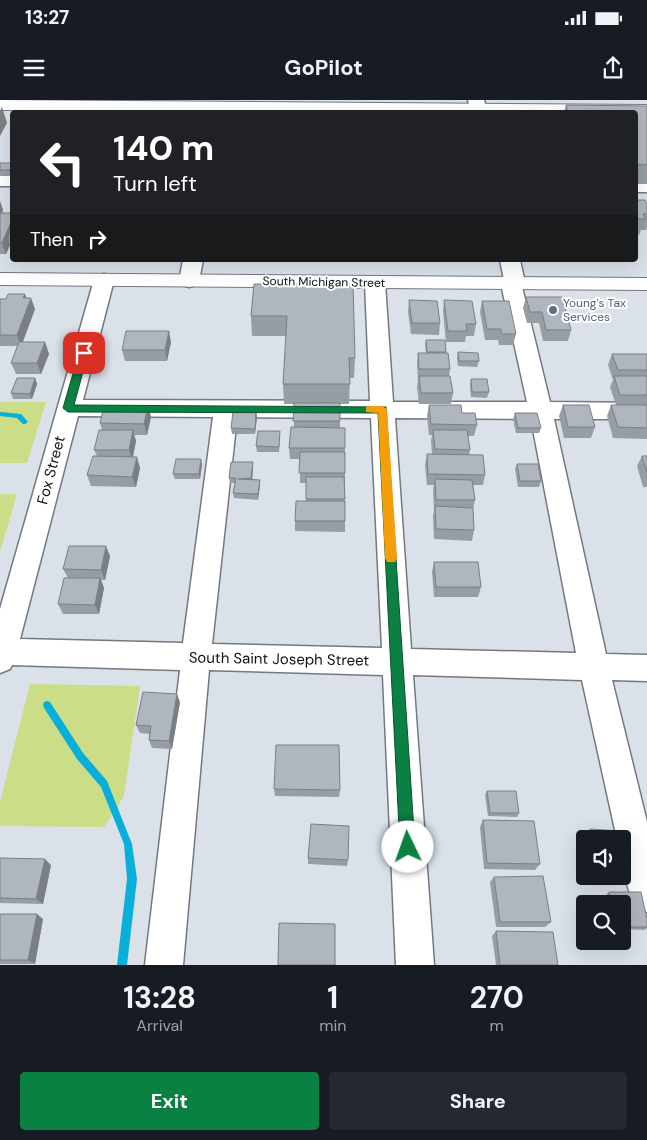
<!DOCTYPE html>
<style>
body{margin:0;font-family:"DM Sans",sans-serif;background:#242831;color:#f1f3f6;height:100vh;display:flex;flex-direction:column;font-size:19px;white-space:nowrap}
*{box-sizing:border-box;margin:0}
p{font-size:16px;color:#9ea1a6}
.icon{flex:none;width:28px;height:28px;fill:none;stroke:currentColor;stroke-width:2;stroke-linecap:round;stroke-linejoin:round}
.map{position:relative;height:865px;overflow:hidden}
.panel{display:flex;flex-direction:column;background:#171b24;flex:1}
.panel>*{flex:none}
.guide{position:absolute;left:10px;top:10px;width:628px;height:152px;border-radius:5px;box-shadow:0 5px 20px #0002;background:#202124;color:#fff;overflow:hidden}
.controls{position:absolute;left:576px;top:730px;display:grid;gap:10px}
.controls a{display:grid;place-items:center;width:55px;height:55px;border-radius:5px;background:#171b24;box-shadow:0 5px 20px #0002;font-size:25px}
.pin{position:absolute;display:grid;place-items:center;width:42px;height:42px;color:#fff;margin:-21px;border-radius:10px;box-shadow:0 2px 8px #0006}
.me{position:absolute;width:55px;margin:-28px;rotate:357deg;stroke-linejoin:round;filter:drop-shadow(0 0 4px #0008)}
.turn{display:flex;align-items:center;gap:18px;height:105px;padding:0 20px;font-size:22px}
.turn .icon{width:65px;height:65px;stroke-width:2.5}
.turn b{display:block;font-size:35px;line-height:42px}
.then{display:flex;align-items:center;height:48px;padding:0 20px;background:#0003;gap:10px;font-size:19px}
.eta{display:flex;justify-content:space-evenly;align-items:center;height:85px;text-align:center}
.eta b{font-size:30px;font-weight:700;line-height:35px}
.button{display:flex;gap:10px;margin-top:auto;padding:10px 20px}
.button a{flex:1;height:58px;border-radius:5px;background:#0b8043;color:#fff;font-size:20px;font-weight:700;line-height:58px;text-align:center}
.button a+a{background:#242831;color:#f1f3f6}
.status{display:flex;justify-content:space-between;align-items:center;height:35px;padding:0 25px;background:#171b24;direction:ltr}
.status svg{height:14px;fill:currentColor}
header{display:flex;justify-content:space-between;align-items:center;height:65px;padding:0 20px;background:#171b24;font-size:22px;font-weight:700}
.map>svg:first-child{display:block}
</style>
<div class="status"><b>13:27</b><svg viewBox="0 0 49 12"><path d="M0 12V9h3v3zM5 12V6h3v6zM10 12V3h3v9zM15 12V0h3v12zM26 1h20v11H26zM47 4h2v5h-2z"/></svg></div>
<header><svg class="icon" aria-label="menu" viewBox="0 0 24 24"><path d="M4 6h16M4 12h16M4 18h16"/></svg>GoPilot<svg class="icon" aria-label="share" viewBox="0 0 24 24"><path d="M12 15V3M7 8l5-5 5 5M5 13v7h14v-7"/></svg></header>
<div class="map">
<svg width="647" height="865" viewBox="0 0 647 865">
<rect width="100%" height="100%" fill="#dae1e9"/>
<path fill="#cd8" d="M0,302H46L27,363H0Z
M0,394H17L0,452Z
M30,584L140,586L124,696L104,727L0,726V702Z"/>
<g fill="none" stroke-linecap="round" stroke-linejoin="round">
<path fill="#08afd9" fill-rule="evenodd" d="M0,312L21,314L28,322L25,324H23L17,318L0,316Z
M47,601L50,602L83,653L107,681L132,744L137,779L127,865H117L127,779L124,744L101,687L77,659L44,608L43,605L44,602Z"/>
<defs>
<path id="minor" d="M468,0H484L487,12H471Z
M0,76H12V86H0Z
M635,82H647V92H635Z
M183,160H203L199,181L196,185L189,187L182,185L179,181Z
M500,160H520L525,183L522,187L550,302L647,303V319H554L606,554L647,555V581L612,580L647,722V812L635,806C625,784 622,763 622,739H617L582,580L413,575L434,865H396L383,575L209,570L183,865H145L180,570L12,565L10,569L0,573V509L94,180L97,176L104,174L111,176L114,180L83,300L370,301L365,183L368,179L375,177L382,179L385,183L393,302H527L501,184L504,180ZM78,316L213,317L183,543L20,539ZM237,317L371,318L382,548L212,544ZM395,318L531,319L576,553L411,549Z"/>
<path id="major" d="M0,0L647,5V15H635V12L0,10Z
M0,173L647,178V190L0,185Z"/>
</defs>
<use href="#minor" stroke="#737981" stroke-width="3"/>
<use href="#major" stroke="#737981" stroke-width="2"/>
<use href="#minor" fill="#fff" fill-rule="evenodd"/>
<use href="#major" fill="#fff" fill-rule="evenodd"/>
</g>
<path fill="#969da3" d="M566,5L647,6V84H635V12H564Z
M12,63V76H0V64Z
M635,95L637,100L647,104V127L646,130H641L639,135H635Z
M0,101L3,110L2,113H12V152L10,145L6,154H0Z
M254,184L355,258L354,278H350L349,304H340V328H345V432L295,431V421L306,401V383H300V359H290L289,348L294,328V304H284L283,284L286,236H252L251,216Z
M526,197L571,230L568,241H543L539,223H527L523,208Z
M26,198L35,209L23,242H45L49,254L41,274H16L11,263L18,246H0V199Z
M409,200L440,223L439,235L411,234L408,212Z
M444,200L476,224L474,236H466L465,242H446L443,212Z
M482,201L516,234L513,245H499L498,240H485L480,212Z
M426,240L446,252L450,269L449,276L453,293L451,304H419L417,287L418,280L417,264L418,253H426L425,245Z
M171,242L167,261H125L122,250Z
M458,252L479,261L477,267L458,266L457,258Z
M612,254H647V339L613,338L607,316L611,305H616L610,287L613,280L608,265Z
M35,278L37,284L32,299H13L11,293Z
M471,279L489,292L487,298L471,297L470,285Z
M429,305L462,313L477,325L474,336H468L470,350L469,355L485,375L483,385H473L475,400L473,409L474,430L472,441L434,439L433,416L434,410L433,390L434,385H427L425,365L427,354H432L431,341L432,335H429L427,316Z
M563,305L595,327L591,338H564L559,316Z
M148,306L151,317L147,335H134L136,341L133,357L140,368L136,387L91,386L87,375L97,356L94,350L102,330L100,323Z
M256,312L257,317L255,334H232L231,328Z
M515,313L541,328L539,333H516L513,319Z
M280,337L279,352H257L256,346Z
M642,356H647V387H643L637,366Z
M253,362V368L252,379L260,380V385L258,400L234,398L233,393L235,383H230L229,378Z
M202,364L200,379H175L173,374Z
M517,364L541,381L539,387H518L515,369Z
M110,456L105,480H101L104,488L99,514H63L58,504L68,478L63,469Z
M434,462L481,487L478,497H434L432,472Z
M180,602L172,649L152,648L149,640L150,634L140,633L136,625Z
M274,689L340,690L339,697L275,696Z
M487,691L519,713L517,717L488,716L485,695Z
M483,720L540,764L535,770L484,769L480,727Z
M590,729L620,739H588L587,733Z
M0,758L51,765L43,804L0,803Z
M308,758L348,760L347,766L308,764Z
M494,777L551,822L545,827H496L490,782Z
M609,792L647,819V828L645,830L622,829V804H607L606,795Z
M0,814L43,819L35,864H0Z
M496,831L558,865H496L492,836Z"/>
<path fill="#7a7f85" d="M2,7L7,23L0,36V11Z
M0,101L3,110L0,117Z
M12,120V138H8L10,145L6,154L2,143Z
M25,194L29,205L31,198L35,209L21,246L17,235L23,198Z
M169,231L171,242L167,261L165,250Z
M45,242L49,254L41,274L37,263Z
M35,278L37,284L32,299L30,294Z
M148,306L151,317L147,335L144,324Z
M256,312L257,317L255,334V329Z
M133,330L136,341L132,361L129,350Z
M137,357L140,368L136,387L132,377Z
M201,359L202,364L200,379L199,374Z
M253,362V368L252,383L251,378Z
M260,380V385L258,400V394Z
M106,446L110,456L105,480L101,470Z
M100,478L104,488L99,514L95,505Z
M177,594L180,602L172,649L169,641Z
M45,759L51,765L43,804L36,799Z
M37,814L43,819L35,864L28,860Z"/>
<path fill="#afb6be" stroke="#7a7f85" d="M566,5L647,6V65L635,64V12H568Z
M0,63H12V68L11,70H0Z
M635,95L637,100H645L647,104V114H643L645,119H635Z
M0,113H12V120L2,143H0Z
M12,127V138H8Z
M254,184H353L355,258H349L350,284H283L287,216H251Z
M8,194H25L23,198H31L17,235H0V199H6Z
M526,197H562L571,230H546L542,212H530Z
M409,200L437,201L440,223H412Z
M444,200L472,201L476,224H466L467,231H448Z
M482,201H509L516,234H502L501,229H487Z
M126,231H169L165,250H122Z
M426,240H445L446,252H427Z
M19,242H45L37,263H11Z
M458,252L478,253L479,261H459Z
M418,253H448L450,269H419Z
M612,254H647V270H618Z
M419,276H450L453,293H421Z
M614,276H647V295H620Z
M17,278H35L30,294L11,293Z
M471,279H487L489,292H472Z
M294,303H340V321H293Z
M429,305H461L462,313H475L477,325L431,324Z
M563,305H589L595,327H568Z
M611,305H647V328L618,327Z
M104,306H148L144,324L100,323Z
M233,312H256L255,329L231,328Z
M515,313H537L541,328H518Z
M291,327L345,328V348H289Z
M99,330H133L129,350H94Z
M433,330H467L470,350L435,349Z
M258,331H280L279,347L256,346Z
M300,352H345V373H299Z
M427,354L483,355L485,375L428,374Z
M93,356L137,357L132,377L87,375Z
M642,356H647V373Z
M176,359H201L199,374H173Z
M231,362H253L251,378L238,379L260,380L258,394L233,393L236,378H229Z
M517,364H538L541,381H520Z
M306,377H344L345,399H306Z
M435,379L472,380L475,400H436Z
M296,401H345V421H295Z
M435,406L473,408L474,430L436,429Z
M69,446H106L101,470L63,469Z
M434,462H478L481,487H436Z
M64,478H100L95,505L58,504Z
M143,592L177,594L169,641L149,640L151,626L136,625Z
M276,645H339L340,690L274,689Z
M487,691H516L519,713H490Z
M483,720L534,721L540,764L487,763Z
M311,724L349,726L348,760L308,758Z
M590,729L619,731L620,739H591Z
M0,758L45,759L36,799L0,798Z
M543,776L551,822H500L494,777Z
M609,792H641L647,819V827H622V804H611Z
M0,814H37L28,860H0Z
M279,823L335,824V865H278Z
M496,831L553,832L558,865H500Z"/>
<path fill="#0b8043" stroke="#07532c" d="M84,250L88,253L74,305L386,307L415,747L413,752L408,755L403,752L400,747L378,313L68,312L63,308L79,253Z"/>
<path fill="#f59e0b" d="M370,306H382L387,309L397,458L395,462H387L385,458L378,313L366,312V307Z"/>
<circle fill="#5c6f8a" stroke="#fff" stroke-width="2" cx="553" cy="210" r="5"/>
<g text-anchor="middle" stroke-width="4" stroke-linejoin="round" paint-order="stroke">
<g font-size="12" fill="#0c0e11" stroke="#fff">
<text transform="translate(324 182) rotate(1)" y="4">South Michigan Street</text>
</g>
<g font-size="12" fill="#4e5e75" stroke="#fff" text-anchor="start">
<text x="563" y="207">Young's Tax<tspan x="563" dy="14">Services</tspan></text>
</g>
<g font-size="15" fill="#0c0e11" stroke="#fff">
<text transform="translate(51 370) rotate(-75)" y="5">Fox Street</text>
<text transform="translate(279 559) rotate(1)" y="5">South Saint Joseph Street</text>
</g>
</g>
</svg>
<div class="controls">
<a><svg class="icon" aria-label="sound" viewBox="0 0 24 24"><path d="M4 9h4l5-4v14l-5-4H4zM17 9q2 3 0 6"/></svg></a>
<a><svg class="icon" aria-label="search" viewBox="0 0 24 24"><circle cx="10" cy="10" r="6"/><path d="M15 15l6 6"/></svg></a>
</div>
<div class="pin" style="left:84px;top:253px;background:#d93025"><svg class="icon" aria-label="arrive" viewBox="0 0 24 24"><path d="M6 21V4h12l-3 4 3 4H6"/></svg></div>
<svg class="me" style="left:408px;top:747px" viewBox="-20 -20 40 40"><circle r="19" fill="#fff"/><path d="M0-13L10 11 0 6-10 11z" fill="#0b8043"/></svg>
<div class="guide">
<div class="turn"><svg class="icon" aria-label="left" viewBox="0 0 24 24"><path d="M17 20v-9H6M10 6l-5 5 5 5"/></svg><div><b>140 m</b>Turn left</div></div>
<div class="then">Then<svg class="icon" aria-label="right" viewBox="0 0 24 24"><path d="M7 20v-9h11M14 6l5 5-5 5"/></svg></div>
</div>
</div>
<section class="panel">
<div class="eta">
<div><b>13:28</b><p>Arrival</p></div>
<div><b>1</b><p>min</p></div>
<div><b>270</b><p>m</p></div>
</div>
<div class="button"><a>Exit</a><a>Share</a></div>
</section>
